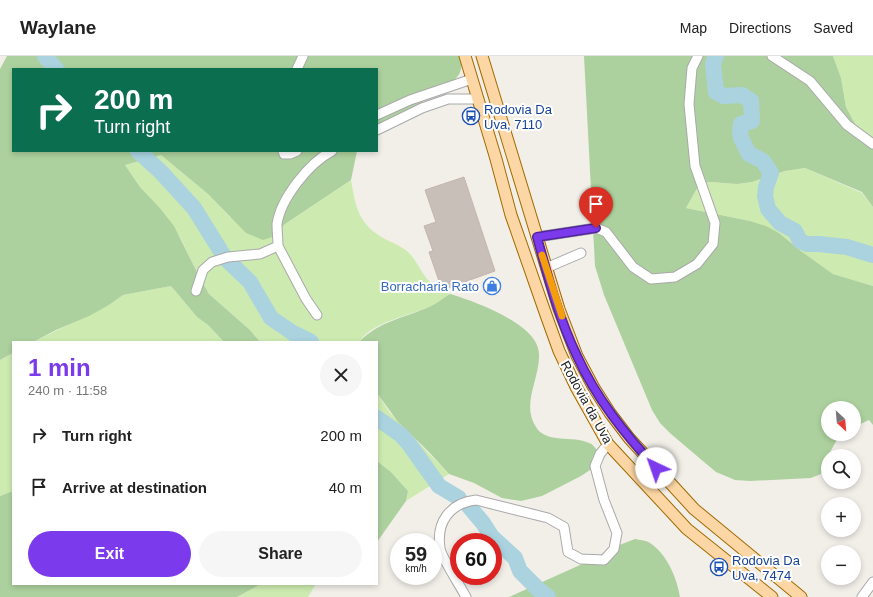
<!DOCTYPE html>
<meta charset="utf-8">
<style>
body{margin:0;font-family:Helvetica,sans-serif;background:#f6f6f6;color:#222;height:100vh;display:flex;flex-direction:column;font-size:15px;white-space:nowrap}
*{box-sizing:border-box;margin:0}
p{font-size:13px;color:#767676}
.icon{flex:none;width:22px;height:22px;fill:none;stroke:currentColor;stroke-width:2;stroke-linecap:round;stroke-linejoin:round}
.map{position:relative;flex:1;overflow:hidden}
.details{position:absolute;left:12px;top:285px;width:366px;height:244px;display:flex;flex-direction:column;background:#fff;border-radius:0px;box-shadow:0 2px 6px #0003}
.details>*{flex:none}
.guide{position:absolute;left:12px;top:12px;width:366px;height:84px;border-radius:0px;box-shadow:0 2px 6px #0003;background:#0b6e4f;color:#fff;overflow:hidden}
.needle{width:26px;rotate:154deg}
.buttons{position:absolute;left:821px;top:345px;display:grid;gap:8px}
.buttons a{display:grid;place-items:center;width:40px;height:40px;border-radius:50%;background:#fff;box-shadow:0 2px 6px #0003;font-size:20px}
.speed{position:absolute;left:390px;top:477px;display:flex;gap:8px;font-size:20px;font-weight:700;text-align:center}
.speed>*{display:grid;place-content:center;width:52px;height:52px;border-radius:50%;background:#fff;box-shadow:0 2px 6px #0003;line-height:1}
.speed small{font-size:10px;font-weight:400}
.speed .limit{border:6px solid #d22;background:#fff;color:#111}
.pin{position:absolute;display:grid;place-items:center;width:34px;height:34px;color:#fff;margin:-41px -17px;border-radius:50% 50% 50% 0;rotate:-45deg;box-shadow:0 0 4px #0007}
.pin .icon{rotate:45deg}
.me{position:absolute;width:44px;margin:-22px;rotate:318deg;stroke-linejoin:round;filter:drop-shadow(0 0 3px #0008)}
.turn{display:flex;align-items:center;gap:14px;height:84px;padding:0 16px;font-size:18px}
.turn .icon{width:52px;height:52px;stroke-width:2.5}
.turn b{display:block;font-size:28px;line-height:34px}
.round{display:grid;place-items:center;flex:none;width:42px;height:42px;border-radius:21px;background:#f6f6f6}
.overview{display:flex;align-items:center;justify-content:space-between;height:68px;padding:0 16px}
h1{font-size:24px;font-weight:800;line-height:30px;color:#7c3aed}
.button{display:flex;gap:8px;margin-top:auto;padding:8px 16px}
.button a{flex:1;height:46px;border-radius:24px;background:#7c3aed;color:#fff;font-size:16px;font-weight:800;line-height:46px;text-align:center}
.button a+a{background:#f6f6f6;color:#222}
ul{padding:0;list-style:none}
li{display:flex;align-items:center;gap:12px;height:52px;padding:0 16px}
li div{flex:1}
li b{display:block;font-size:15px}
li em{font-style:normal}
header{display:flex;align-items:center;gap:24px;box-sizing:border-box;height:56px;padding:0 20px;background:#fff;border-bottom:1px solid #e0e0e0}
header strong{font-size:19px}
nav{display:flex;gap:22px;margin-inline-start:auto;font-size:14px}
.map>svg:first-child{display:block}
</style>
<header>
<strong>Waylane</strong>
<nav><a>Map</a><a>Directions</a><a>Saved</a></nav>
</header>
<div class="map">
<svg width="873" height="541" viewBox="0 0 873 541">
<rect width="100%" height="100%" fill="#f2efe9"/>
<path fill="#cdebb0" d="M833,0H873V87L861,79L846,51L841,22Z
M161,99L208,138L230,161L272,181L285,168L351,124C356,152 358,168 385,183C393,187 403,191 409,197C416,204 419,212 425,220C431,229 441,233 450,238C443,242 436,248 429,251C408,260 372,266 359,286H260L250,274L209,238L201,224L180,181L159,151L140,131L125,109Z
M805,112L862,137L873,151V230L833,218L801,195L779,177L750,165L686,152L700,127L711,126L737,128L752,126L785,115Z
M171,230L197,261L208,269L224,286H33L109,249L123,239Z
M13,297V435L0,440V304Z
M377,337L390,357L449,418L406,445L408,435L391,416L377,405Z
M261,528H316L308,541H237Z"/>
<path fill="#add19e" d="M7,0H460C463,17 460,19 448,30L377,74V13H13V95H357L351,124L285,168L272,181L263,184L246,177L208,138L161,99L125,109L140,131L159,151L174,170L201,224L209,238L250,274L260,286H224L208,269L197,261L171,230L123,239L109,249L89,260L56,274L33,286H13V297L0,304V13Z
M584,0H833L841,22L846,51L861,79L873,87V151L862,136L805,112L785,115L752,126L737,128L711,126L700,127L686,152L750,165L766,170L779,177L801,195L833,218L873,230V369L869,364L854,371V352H828V378H840L828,400L825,411L821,418L811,422L750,425L735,424L716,416L704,406L671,378L660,367L652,354L604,239L595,210Z
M450,238C474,245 531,266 538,292C541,303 537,316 534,328C530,343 527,357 536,371C546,388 573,379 589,387C593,388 595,392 598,395L593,412L581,420L542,440L521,445L502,442L474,427L449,418L429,396L398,366L377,337V286H359L360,285C380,265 404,262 429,251C436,248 443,242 450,238Z
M377,405L391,416L408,435L406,445L377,486Z
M13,435V528H261L237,541H0V440Z
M635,483C639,484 646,484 650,487C667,498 677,522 680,541H509L591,504L614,491Z"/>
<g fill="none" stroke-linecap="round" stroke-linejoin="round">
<path stroke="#aad3df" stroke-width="16" d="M45,0L56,13
M716,0L713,8L716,36L724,40L742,39L751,45L752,65L741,68L740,76L741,82L749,98L763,105L771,117L766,131L765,140L768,153L780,167L795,175L800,185L807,188H819L847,191L873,199
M138,95L160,115L194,152L225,202L250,226L271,262L293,277L311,286
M377,362L401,379L409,388L439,430L459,442
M467,448L483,467L492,481L515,502L520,515L538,533L548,541"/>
</g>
<path fill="#c7bfb8" stroke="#c4b6ab" d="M464,121L495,215L442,234L429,196L433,195L424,170L436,166L425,134Z"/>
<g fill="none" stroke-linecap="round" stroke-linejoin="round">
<defs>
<path id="minor" d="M772,0L810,25L847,69L873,88
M297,13L303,0
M377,59L410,44L472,23
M377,74L422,52L448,43H478
M283,95L284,98H290L297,95
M537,181L596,172L606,176L633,211L651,223L675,221L697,208L713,188L715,167L695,110L689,48L692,12L698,0
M278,190L306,243L317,259
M546,212L581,197
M196,235L203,214L212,206L228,201L260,198L278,190C278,183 277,175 277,168C281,142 309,107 332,95
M466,541C461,531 441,501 440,492C436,466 450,447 476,444L548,462L564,471L568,496L581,503L604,504L614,493L617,477L604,444L595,410L600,398L608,388
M862,541L873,526"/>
<path id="major" d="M465,0L496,103L511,159L546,259L559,295L576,331L608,388L687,473L772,541
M482,0L559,253L577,300L594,332L610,357L629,382L694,453L801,541"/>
</defs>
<use href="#minor" stroke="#a9a9a9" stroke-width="11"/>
<use href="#major" stroke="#a06b00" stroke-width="13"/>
<use href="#minor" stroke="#fff" stroke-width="9"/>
<use href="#major" stroke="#fcd6a4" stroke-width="11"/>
</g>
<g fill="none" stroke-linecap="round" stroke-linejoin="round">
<defs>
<path id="route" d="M596,172L537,181C548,221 559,263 577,300C596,342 625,378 656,412"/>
</defs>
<use href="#route" stroke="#51269a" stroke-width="10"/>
<use href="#route" stroke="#7c3aed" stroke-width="7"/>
<path stroke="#f59e0b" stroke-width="7" d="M542,199L562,260"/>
</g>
<defs>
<symbol id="bus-ring" viewBox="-11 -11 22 22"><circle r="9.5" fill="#fff" stroke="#1a4fb4" stroke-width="1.5"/><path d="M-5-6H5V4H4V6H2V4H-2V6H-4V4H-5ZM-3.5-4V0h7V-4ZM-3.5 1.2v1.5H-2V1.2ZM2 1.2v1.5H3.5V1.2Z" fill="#1a4fb4"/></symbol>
<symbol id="shop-ring" viewBox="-11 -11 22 22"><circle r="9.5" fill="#fff" stroke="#3f7fe0" stroke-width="1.5"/><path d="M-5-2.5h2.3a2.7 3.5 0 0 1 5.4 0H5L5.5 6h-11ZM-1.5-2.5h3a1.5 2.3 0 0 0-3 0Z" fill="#3f7fe0"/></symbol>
</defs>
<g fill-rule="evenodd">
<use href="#bus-ring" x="461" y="50" width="20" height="20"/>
<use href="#shop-ring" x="482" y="220" width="20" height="20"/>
<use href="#bus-ring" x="709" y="501" width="20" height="20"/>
</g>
<g text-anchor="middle" stroke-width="4" stroke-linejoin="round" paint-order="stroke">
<g font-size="13" fill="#164399" stroke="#fff" text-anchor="start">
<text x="484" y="58">Rodovia Da<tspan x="484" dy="15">Uva, 7110</tspan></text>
<text x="732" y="509">Rodovia Da<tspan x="732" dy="15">Uva, 7474</tspan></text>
</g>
<g font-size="13" fill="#366cbe" stroke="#fff" text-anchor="end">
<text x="479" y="235">Borracharia Rato</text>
</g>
<g font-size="13" fill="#222" stroke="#fff">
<text transform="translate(587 346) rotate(61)" y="5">Rodovia da Uva</text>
</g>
</g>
</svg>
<div class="buttons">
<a><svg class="needle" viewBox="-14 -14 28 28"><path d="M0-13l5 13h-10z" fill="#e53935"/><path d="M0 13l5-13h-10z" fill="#767676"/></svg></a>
<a><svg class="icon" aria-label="search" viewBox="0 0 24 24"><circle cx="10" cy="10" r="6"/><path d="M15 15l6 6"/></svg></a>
<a>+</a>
<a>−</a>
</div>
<div class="speed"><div>59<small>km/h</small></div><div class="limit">60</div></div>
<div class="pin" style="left:596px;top:172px;background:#d93025"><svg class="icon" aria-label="arrive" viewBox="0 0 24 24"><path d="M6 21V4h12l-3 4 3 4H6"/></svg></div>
<svg class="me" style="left:656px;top:412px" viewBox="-20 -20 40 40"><circle r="19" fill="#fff"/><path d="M0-13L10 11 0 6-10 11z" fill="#7c3aed"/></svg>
<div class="guide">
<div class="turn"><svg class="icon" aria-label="right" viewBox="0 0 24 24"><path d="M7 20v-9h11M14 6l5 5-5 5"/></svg><div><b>200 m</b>Turn right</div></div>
</div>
<section class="details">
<div class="overview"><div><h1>1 min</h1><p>240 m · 11:58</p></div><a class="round"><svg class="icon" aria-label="close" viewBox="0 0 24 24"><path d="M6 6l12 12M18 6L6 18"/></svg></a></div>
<ul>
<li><svg class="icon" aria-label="right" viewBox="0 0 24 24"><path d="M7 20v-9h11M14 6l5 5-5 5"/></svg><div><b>Turn right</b></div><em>200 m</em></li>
<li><svg class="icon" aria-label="arrive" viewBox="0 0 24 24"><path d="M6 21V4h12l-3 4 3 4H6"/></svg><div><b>Arrive at destination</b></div><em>40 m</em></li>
</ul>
<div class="button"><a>Exit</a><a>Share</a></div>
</section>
</div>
